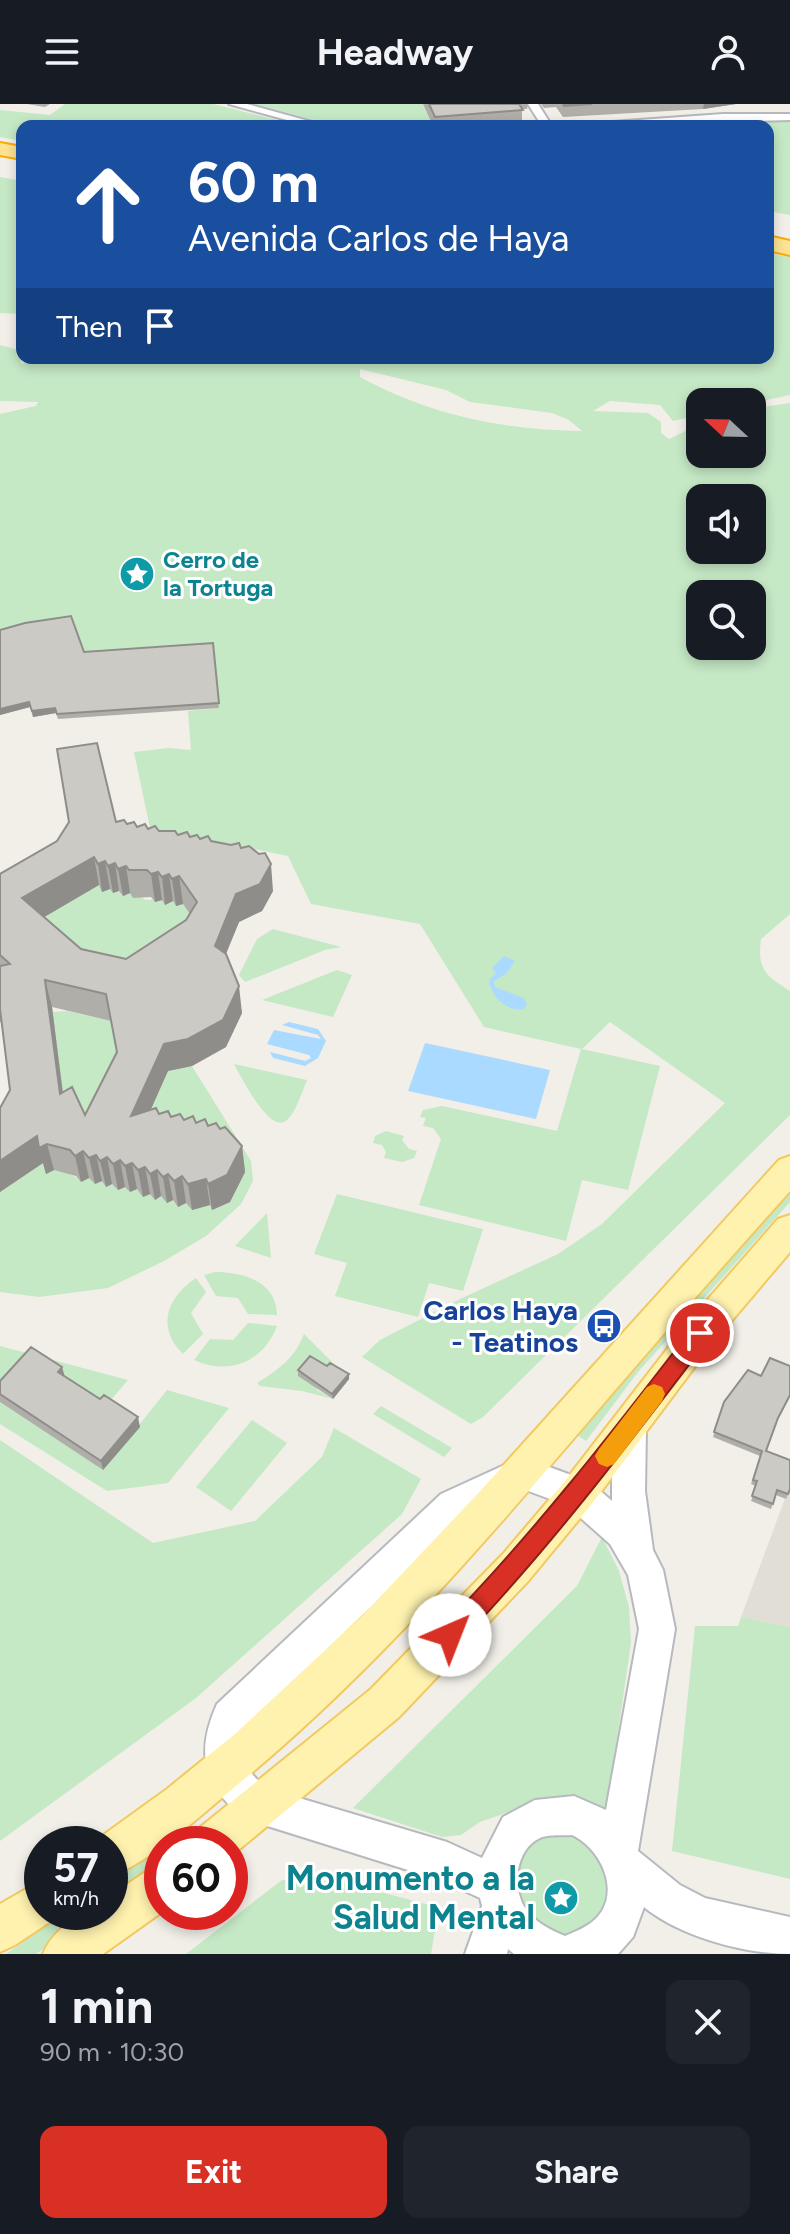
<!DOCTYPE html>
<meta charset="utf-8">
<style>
body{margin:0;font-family:Figtree,sans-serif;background:#20242c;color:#f1f3f6;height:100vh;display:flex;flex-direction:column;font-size:30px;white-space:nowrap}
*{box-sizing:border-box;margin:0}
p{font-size:26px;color:#9ea1a6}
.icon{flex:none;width:44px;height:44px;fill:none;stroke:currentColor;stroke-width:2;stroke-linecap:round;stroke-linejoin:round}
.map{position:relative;height:1850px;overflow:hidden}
.sheet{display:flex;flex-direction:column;background:#171b24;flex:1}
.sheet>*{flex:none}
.hud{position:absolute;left:16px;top:16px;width:758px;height:244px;border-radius:16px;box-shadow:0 4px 12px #0003;background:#1a4fa0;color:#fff;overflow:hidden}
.needle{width:52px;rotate:292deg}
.tools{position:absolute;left:686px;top:284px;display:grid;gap:16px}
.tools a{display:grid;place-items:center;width:80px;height:80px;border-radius:16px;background:#171b24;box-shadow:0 4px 12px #0003;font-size:40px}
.speed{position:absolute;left:24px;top:1722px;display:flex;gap:16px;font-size:40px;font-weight:700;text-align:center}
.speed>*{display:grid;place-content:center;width:104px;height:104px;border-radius:50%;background:#171b24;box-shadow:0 4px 12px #0003;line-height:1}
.speed small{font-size:20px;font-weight:400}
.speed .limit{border:12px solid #d22;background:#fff;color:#111}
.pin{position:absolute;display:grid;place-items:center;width:68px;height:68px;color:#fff;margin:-34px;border:4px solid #fff;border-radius:50%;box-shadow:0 2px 8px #0007}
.me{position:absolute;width:88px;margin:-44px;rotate:44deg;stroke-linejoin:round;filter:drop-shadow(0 0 6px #0008)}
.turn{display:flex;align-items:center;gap:28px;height:168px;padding:0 40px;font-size:36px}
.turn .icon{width:104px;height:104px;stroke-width:2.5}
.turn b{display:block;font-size:56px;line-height:68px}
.then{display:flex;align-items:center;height:76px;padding:0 40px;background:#0003;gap:16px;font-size:30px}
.round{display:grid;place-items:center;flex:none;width:84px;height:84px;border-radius:16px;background:#20242c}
.head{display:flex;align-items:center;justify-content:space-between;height:136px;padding:0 40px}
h1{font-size:48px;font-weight:700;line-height:60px}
.button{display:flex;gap:16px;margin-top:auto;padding:16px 40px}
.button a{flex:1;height:92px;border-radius:16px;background:#d93025;color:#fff;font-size:32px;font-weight:700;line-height:92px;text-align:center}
.button a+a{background:#20242c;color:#f1f3f6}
header{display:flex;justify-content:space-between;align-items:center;height:104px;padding:0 40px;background:#171b24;font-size:36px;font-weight:700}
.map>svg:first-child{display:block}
</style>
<header><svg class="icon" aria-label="menu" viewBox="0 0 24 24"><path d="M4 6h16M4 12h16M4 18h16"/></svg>Headway<svg class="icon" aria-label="person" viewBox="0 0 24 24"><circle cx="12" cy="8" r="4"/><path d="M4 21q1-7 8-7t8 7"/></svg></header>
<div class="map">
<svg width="790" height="1850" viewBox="0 0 790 1850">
<rect width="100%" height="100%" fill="#f1efe8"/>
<path fill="#e1ded6" d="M790,1381V1523L741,1513Z"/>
<path fill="#c5e8c5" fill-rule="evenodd" d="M65,0H213L301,22H22V37L0,33V6L50,11Z
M254,0H423L433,22H337Z
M735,16L790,17V111L768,107V22H653Z
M0,73L22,77V210L0,209Z
M768,149L790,153V291L752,299L700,298V311L673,317L660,301L610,297L593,307L648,309L661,318V329L669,335L700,320V350H752V309L762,303L790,299V810L761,835C757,866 765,871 790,887V1011L483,1313L471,1320L362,1253L380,1236L460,1195L558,1150L602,1120L725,999L610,918L582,945L660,962L628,1086L582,1076L566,1137L419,1101L441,1035L433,1024L423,1022L426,1014L420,1013L423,1006L442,1002L557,1027L581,945L484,923L420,820L311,800L288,752L150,724L134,648L169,644L191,646L188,607L219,604L214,553L85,554L0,533V310L36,302L38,298L0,297V241L22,247L21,259L23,260L26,254H768ZM360,265L446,286L470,298L552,309L569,316L582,327C502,326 430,311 360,273ZM700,394H752V446H700ZM700,490H752V542H700Z
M99,781L103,787L110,785L113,789C123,785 137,789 145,796L162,795L165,800L173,797L176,802L183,800L187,805L211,807L131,882L29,822Z
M273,825L341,843L325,846L245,878L239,871L257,835Z
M337,866L352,871L333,913L262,896Z
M67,907L111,917L122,975L99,1021L66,1016L52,908Z
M234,960L307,976C302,988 296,1008 287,1016C270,1032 241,972 234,960Z
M192,962L251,1057L253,1077L241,1100L206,1132L164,1157L108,1184L39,1193L0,1188V1088L43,1059C55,1067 72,1067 81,1078L89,1074L95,1080L102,1077L106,1083L112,1080L118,1086L125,1083L130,1088L137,1085L143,1092L150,1090L155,1096L161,1092L173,1096L178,1103L186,1099L192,1105L210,1101L212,1105L231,1097L234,1090L139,1030L168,967Z
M386,1027L404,1032L402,1036L409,1045L417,1047L414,1054L402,1058L384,1054L386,1048L382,1041L373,1039L375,1032Z
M790,1078V1098L638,1268L586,1337L574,1329Z
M337,1090L483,1125L463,1187L429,1179L418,1213L335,1192L347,1159L314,1150Z
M267,1109L271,1154L235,1142Z
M215,1168C242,1168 277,1177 277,1211L248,1210L238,1194L216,1192L204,1171Z
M196,1174L206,1188L191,1209L203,1230L183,1250C156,1224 167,1193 196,1174Z
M248,1219L277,1222C263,1258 230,1272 194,1256L210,1235L233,1236Z
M304,1230L349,1275L317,1283V1286L333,1295L302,1287L260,1282L257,1279C278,1266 295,1254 304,1230Z
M0,1242L128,1276L103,1305L0,1291Z
M167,1286L229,1304L168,1379L107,1387L0,1320V1298L103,1366Z
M381,1302L452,1344L444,1353L373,1310Z
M252,1316L287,1339L231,1407L196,1383Z
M334,1324L421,1375L402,1410L196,1594L0,1737V1336L153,1439L255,1417L322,1353Z
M602,1433L619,1467L629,1503L631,1539L606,1710L575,1697L548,1694L480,1718L461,1731L442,1733L353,1704L577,1482Z
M741,1513L790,1523V1775L672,1747L695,1522H738Z
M179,1725L188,1739L162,1740V1759L110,1797V1776Z
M569,1728C592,1737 614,1761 611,1788C610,1798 603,1810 599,1819C552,1844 554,1832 517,1800C513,1751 517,1734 569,1728Z
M282,1776L343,1778L433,1802L438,1808L431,1850H186Z
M66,1808H96L36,1850H6Z"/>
<path fill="#aadaff" d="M504,852L515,857L507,869L494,877L495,883L524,894L527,901L524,905C506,908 491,892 489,876L496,869L492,864Z
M289,918L318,925L326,937L318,954L305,962L273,954L270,948L305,957L311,954L309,951L267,940L274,926L321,935L318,931L282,921Z
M425,939L550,966L536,1015L408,987Z"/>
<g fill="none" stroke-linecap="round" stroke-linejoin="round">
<defs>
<path id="street" d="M229,0H247L327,22H309Z
M528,0H538L552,22H542Z
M723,10H790V16L593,22L598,19Z"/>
<path id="secondary" d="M629,1309L641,1313L646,1324L645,1387L653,1446L663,1466L675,1525L638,1747L680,1781L705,1794L790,1813V1850C744,1850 679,1832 644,1803L633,1833L618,1850H514L508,1845L507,1850H465L482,1802L480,1794L443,1777L245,1715C203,1682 195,1649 217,1600L441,1390L522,1353L590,1378L612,1397V1324L617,1313ZM523,1385L566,1401L610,1440L628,1471L639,1525L606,1706L574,1692L535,1696L503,1713L482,1754L447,1738L269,1685C246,1669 239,1654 244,1625L465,1412ZM572,1731C598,1743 618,1780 602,1807C593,1821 579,1826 565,1832C551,1826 538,1820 528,1808C511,1788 514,1746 540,1734C549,1730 563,1732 572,1731Z"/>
<path id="primary" d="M790,1052V1087C729,1155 669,1223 610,1292C494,1428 376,1567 237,1681C200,1712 154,1755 110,1773V1740H94L95,1737L167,1685L235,1630L363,1511L483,1384L779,1056Z
M790,1111V1148L712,1240L591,1401L529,1476L399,1613L230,1753V1740H192L198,1725L371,1585L503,1450L565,1377L688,1218L778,1115Z
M162,1761V1808L103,1850H43C54,1823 81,1808 110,1808V1792L147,1767Z
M42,1776V1808H59L57,1813L15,1841L0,1848V1800Z"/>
<path id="highway" d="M0,39L22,43V55L0,51Z
M768,132L790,137V151L768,146Z"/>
</defs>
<use href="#street" stroke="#b5b8bc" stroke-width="4"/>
<use href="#secondary" stroke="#b6babf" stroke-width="4"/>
<use href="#primary" stroke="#f2c960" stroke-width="4"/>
<use href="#highway" stroke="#f9ab00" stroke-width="4"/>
<use href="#street" fill="#fff" fill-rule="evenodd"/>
<use href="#secondary" fill="#fff" fill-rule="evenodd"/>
<use href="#primary" fill="#fff2af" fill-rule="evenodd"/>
<use href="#highway" fill="#fde293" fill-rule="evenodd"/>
</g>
<path fill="#afaea9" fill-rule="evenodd" d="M27,0H50L45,3Z
M423,0H528L527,5H522V18L467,22H433Z
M541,0H736L703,5L563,13L556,3L544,4Z
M0,526L84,548L213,539L219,604L58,615L56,609L33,613L30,603L0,611Z
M116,718L241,744L273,787L262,807L239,818L226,850L242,909L226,943L192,962L168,967L150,1005L159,1010L220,1025L242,1042L245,1068L230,1098L212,1106L210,1101L192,1106L186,1099L178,1103L173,1096L167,1099L161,1092L155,1096L150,1090L143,1093L137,1085L130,1088L125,1083L118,1086L112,1080L106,1083L102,1077L95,1080L89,1074L81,1078L76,1072L54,1066L46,1070L43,1059L0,1088V1004L10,986L2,918H0V770ZM99,781L102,788L110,785L113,789L119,787L123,792L130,789L133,794L151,793L155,798L162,796L165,801L173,797L176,802L183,800L190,810L186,816L126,855L81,845L44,813ZM52,903L111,917L117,948L85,1011L63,988Z
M327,1262L349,1270V1275L333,1295L298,1272V1266Z
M65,1273L140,1323L103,1366L0,1298V1277Z
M724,1298L776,1319L766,1347L790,1385L786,1395L776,1391L771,1405L751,1397L756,1382L751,1380L760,1352L713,1333Z"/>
<path fill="#8f8d8a" d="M704,0H736L703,5Z
M29,598L30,603L0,611V605Z
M55,604L56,609L33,613L32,607Z
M94,753L99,781L29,822L22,794Z
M105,757L110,785L102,788L98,760Z
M115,759L119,787L113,789L108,762Z
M271,760L273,787L262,807L239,818L218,869L215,842L236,790Z
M126,762L130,789L123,792L118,765Z
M158,768L162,796L155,798L151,770Z
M169,770L173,797L165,801L162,773Z
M179,772L183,800L176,802L172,775Z
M45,876L52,903L66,1016L60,990Z
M239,882L242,909L226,943L192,962L168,967L136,1039L131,1012L164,940Z
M37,1032L47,1040L54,1066L46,1070L43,1059L0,1088V1057Z
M242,1042L245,1068L230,1098L212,1106L208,1080Z
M83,1047L89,1074L81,1078L75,1052Z
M96,1051L102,1077L95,1080L89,1054Z
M107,1053L112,1080L106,1083L100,1057Z
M120,1056L125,1083L118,1086L113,1060Z
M132,1059L137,1085L130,1088L125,1062Z
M145,1063L150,1090L143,1093L138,1066Z
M157,1066L161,1092L155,1096L150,1070Z
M168,1070L173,1096L167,1099L163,1073Z
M182,1072L186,1099L178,1103L174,1077Z
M206,1075L210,1101L192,1106L188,1080Z
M62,1263L65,1273L58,1268Z
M349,1270V1275L333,1295L332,1290Z
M138,1313L140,1323L103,1366L101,1357Z"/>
<path fill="#cccac5" stroke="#8f8d8a" stroke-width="2" fill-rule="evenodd" d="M429,0H519L523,6L435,13Z
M563,0H592L564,2Z
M71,512L84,548L213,539L219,599L57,610L55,604L32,607L29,598L0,605V526L25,519Z
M97,639L116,718L124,716L127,720L134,718L137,723L145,720L148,725L155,722L159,727H175L178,731L187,728L190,733L197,731L200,735L208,732L211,737L231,741L239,739L241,744L249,742L259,750L265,749L271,760L260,780L236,790L215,842L226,850L239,882L223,916L188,935L164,940L131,1012L156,1004L159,1010L168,1007L171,1013L180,1010L184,1016L193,1012L196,1019L205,1015L208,1022L216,1019L220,1025L225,1023L242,1042L227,1071L208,1080L206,1075L188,1080L182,1072L174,1077L168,1070L163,1073L157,1066L150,1070L145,1063L138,1066L132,1059L125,1062L120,1056L113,1060L107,1053L100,1057L96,1051L89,1054L83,1047L75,1052L70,1046L47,1040L39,1044L37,1032L0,1057V1004L10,986L0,905V862L10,860L0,851V770L57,737L69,718L57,645ZM94,753L98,760L105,757L108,762L115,759L118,765L126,762L129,766H147L151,770L158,768L162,773L169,770L172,775L179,772L197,798L186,816L126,855L81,845L22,794ZM45,876L106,890L117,948L85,1011L72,983L60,990Z
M31,1243L62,1263L58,1268L100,1295L104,1291L138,1313L101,1357L0,1290V1277Z
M310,1252L327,1262L330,1259L349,1270L332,1290L298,1266Z
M770,1254L790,1262V1291L778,1314L766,1347L790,1356V1385L788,1390L777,1386L773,1400L752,1392L757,1377L753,1376L762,1347L714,1328L724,1298L748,1266L761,1272Z"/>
<path fill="#d93025" stroke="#8d1f18" stroke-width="2" d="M700,1220L708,1223L711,1229L708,1236C628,1341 550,1444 459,1539L450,1543L442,1539L439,1531L442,1523C534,1429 613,1327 693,1223Z"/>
<path fill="#f59e0b" d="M654,1280L662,1283L665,1290L662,1297L614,1360L607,1363L599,1360L595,1352L599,1345L647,1283Z"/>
<defs>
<symbol id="sight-disc" viewBox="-11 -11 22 22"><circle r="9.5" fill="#0f9aa8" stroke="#fff"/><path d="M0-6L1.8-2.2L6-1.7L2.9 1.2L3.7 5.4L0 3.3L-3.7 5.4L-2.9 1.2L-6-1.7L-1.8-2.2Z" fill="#fff"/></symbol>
<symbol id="bus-disc" viewBox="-11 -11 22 22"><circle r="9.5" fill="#1a4fb4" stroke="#fff"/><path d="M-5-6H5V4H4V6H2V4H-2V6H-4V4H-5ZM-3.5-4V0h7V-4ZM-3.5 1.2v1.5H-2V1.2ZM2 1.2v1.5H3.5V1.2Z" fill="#fff"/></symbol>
</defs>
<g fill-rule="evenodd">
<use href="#sight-disc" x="117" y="450" width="40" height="40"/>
<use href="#bus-disc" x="584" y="1202" width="40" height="40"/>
<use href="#sight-disc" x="541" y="1774" width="40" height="40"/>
</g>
<g text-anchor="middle" stroke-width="6" stroke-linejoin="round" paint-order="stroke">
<g font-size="24" font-weight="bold" fill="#0d838f" stroke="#fff" text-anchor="start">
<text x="163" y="464">Cerro de<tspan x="163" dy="28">la Tortuga</tspan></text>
</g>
<g font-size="28" font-weight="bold" fill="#164399" stroke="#fff" text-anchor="end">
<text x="578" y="1216">Carlos Haya<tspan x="578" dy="32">- Teatinos</tspan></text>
</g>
<g font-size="34" font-weight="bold" fill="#0d838f" stroke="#fff" text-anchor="end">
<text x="535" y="1786">Monumento a la<tspan x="535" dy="39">Salud Mental</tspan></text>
</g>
</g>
</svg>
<div class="tools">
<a><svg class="needle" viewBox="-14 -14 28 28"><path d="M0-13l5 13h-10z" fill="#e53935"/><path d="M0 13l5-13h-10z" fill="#9ea1a6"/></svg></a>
<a><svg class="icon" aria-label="sound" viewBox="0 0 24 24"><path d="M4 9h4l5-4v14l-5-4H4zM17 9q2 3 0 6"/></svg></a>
<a><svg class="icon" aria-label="search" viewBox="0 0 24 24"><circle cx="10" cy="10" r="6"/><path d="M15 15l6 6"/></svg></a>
</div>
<div class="speed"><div>57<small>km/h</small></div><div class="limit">60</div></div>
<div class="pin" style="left:700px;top:1229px;background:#d93025"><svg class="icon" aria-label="arrive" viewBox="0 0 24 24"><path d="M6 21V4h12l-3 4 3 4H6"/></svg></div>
<svg class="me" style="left:450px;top:1531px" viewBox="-20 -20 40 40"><circle r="19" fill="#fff"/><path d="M0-13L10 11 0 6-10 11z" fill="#d93025"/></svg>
<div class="hud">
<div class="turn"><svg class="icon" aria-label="ahead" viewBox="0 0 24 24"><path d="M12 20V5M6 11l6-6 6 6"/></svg><div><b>60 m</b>Avenida Carlos de Haya</div></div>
<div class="then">Then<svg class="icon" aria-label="arrive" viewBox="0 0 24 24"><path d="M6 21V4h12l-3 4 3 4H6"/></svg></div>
</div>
</div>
<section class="sheet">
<div class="head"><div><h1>1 min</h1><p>90 m · 10:30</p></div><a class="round"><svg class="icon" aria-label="close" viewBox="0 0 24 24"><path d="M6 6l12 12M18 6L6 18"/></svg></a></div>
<div class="button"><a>Exit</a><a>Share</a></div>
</section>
